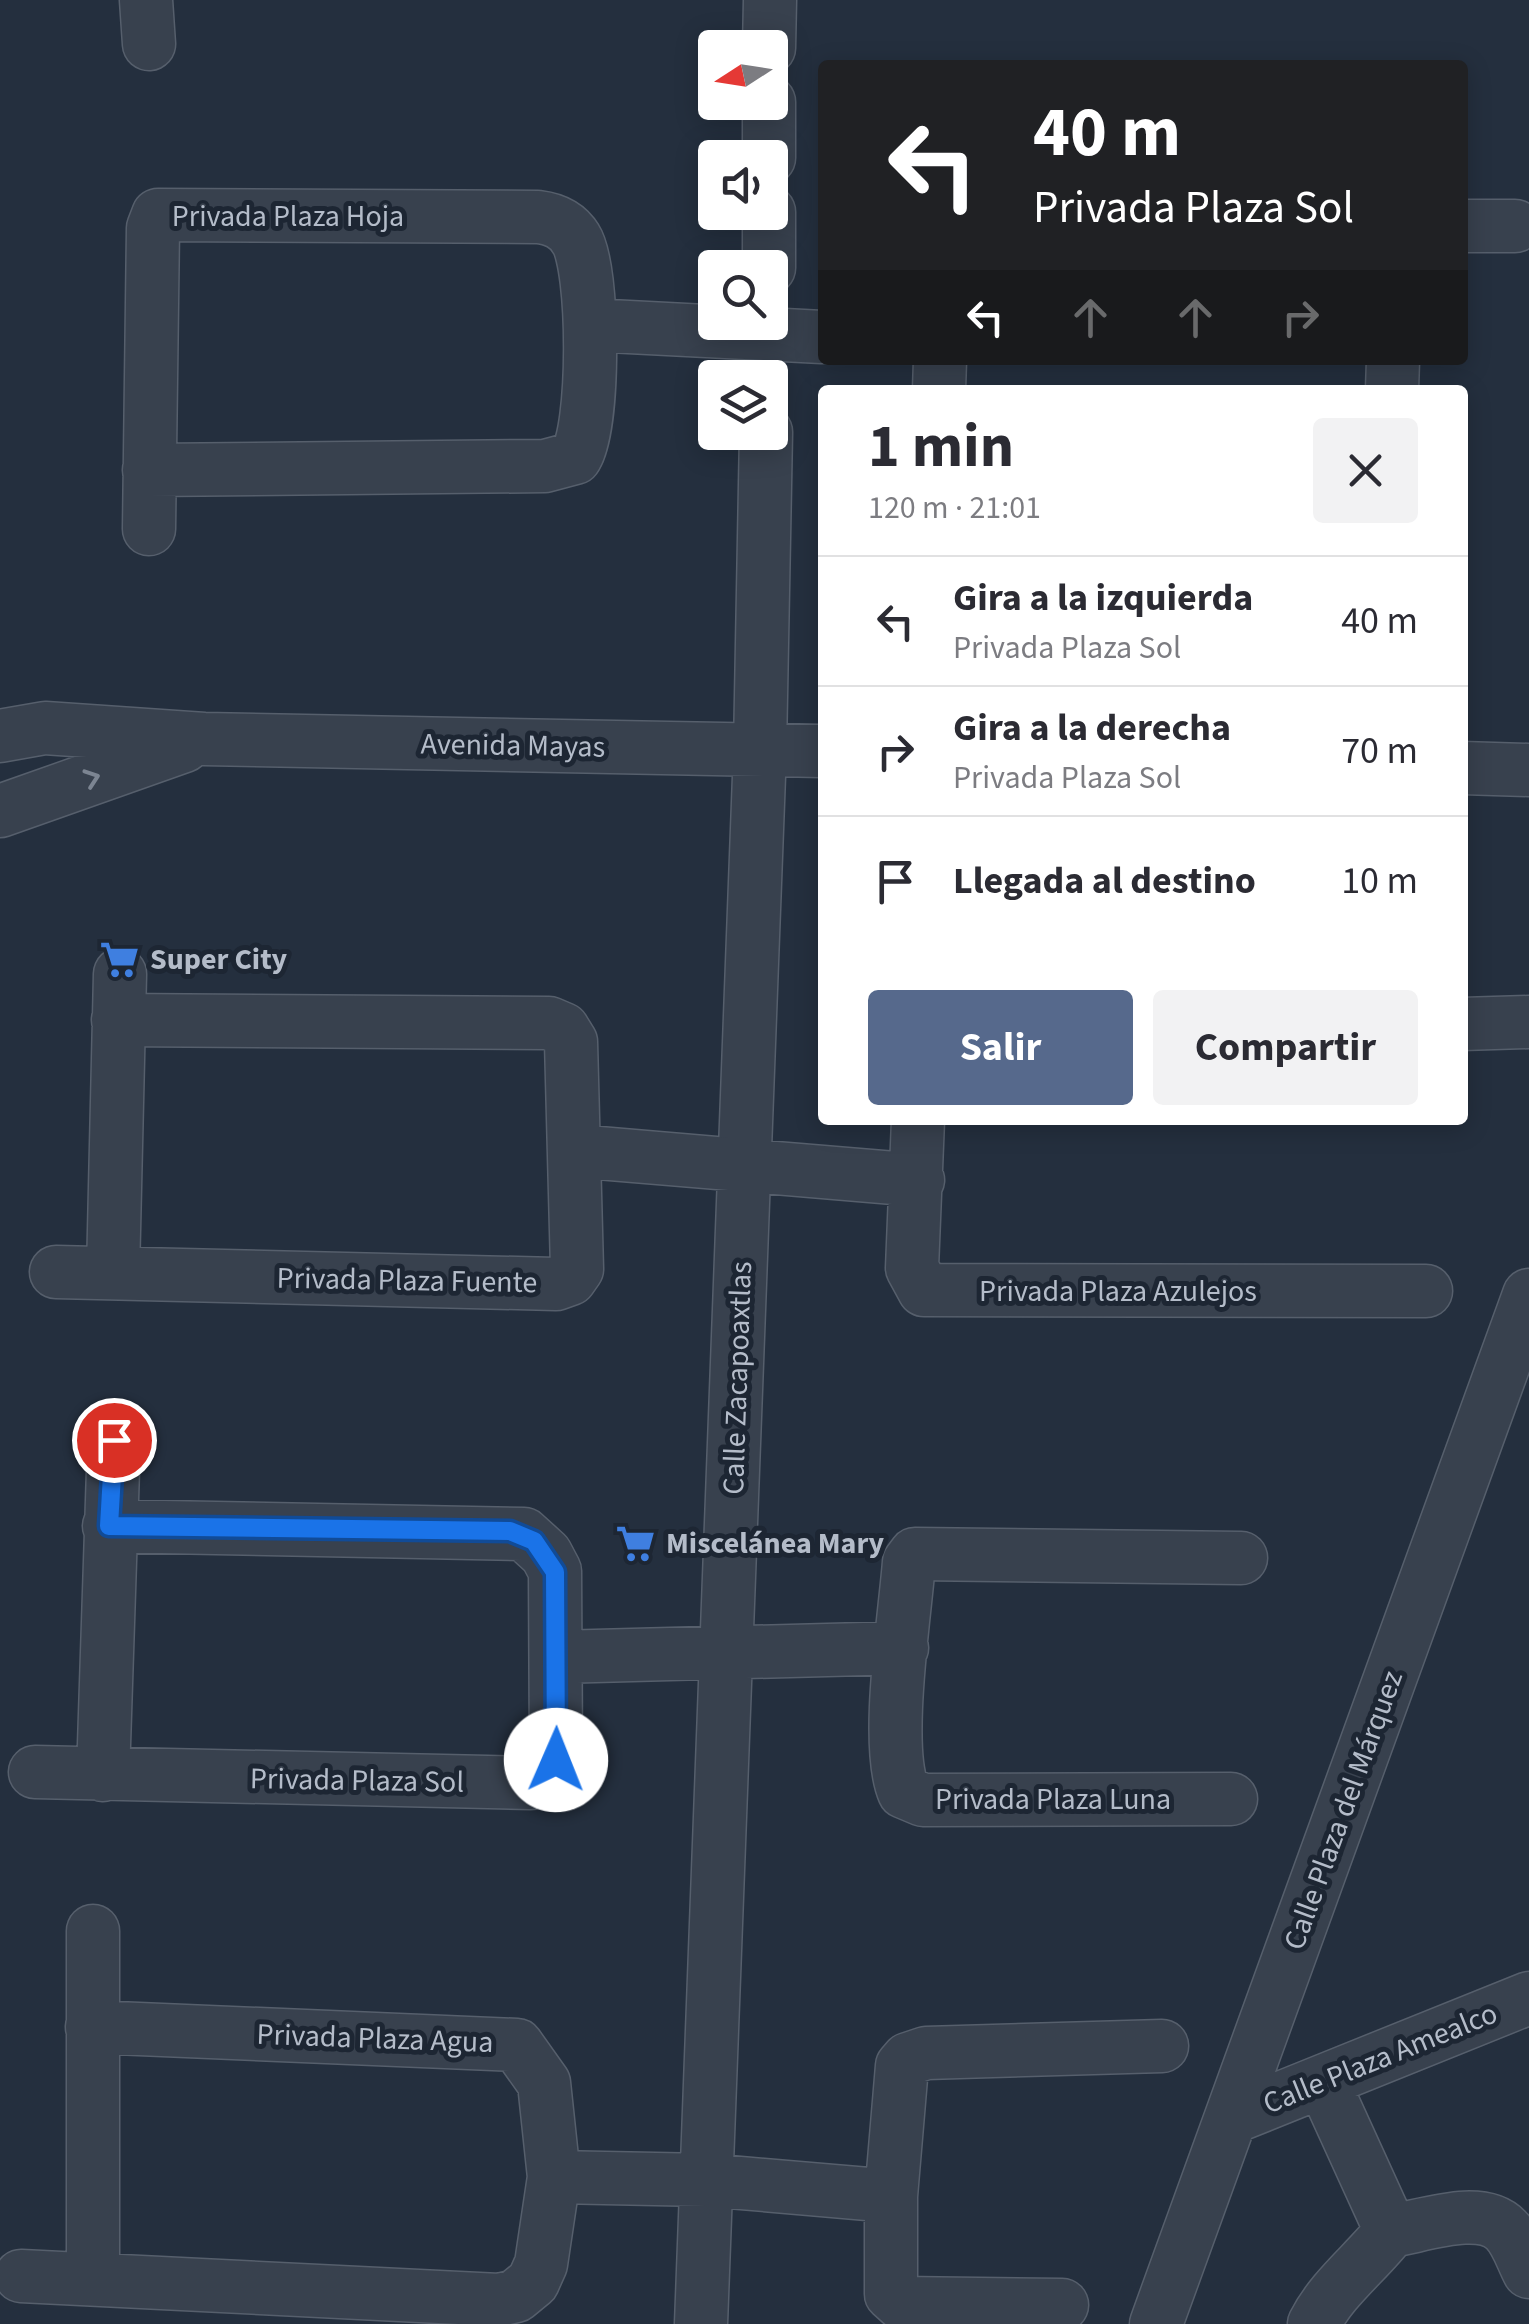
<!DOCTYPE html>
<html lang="es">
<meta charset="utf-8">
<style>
body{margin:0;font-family:"Source Sans 3",sans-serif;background:#f2f2f3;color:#2b2b33;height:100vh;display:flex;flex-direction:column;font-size:38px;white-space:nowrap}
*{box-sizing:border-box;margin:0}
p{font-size:32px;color:#7c7c81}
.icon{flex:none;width:55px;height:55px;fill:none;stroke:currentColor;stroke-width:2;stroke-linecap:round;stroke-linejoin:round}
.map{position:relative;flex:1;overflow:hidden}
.side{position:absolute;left:818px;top:385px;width:650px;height:740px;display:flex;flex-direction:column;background:#fff;border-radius:10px;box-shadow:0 5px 25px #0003}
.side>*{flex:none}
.guide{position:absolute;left:818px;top:60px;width:650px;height:305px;border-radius:10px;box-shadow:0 5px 25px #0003;background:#202124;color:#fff;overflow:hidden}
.needle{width:65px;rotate:258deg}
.controls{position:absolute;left:698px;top:30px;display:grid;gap:20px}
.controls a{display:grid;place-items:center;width:90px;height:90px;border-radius:10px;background:#fff;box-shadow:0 5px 25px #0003;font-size:50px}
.pin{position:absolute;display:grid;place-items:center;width:85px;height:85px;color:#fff;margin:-42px;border:5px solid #fff;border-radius:50%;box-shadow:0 2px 10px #0007}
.me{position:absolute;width:110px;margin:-55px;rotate:1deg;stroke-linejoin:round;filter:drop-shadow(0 0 8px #0008)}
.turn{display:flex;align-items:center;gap:35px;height:210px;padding:0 50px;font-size:45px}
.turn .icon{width:130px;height:130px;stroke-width:2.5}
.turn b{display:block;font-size:70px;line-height:85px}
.lanes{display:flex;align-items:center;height:95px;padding:0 50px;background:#0003;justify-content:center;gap:50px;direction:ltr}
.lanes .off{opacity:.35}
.round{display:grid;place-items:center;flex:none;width:105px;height:105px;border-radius:10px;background:#f2f2f3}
.head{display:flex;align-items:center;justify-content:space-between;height:170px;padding:0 50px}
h1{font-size:60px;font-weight:700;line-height:75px}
.primary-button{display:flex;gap:20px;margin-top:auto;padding:20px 50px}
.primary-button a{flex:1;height:115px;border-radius:10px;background:#56698c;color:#fff;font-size:40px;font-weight:700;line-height:115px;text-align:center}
.primary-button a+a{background:#f2f2f3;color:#2b2b33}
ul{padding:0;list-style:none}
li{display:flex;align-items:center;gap:30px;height:130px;padding:0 50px;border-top:2px solid #e1e1e2}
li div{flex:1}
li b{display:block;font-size:38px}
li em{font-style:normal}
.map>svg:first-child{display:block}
</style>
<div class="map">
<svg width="1529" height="2324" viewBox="0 0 1529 2324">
<rect width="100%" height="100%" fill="#242f3e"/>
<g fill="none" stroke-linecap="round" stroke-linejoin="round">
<defs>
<path id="minor" d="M146,0L149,44
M769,48L770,0
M769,158V102
M1462,226H1515
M769,268V212
M590,325L822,337
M939,390L940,360
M1392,390L1393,360
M149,529L153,228L158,215L538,217C554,219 567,224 576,239C595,268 595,431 575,458L545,466L149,470
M0,736L45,728L204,739L822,751
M1462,768L1529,770
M0,811L184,746
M1462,1024L1529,1022
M918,1120L912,1268L924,1290L1426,1291
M575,1151L918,1180
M56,1272L556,1284L570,1279L577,1269L571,1042L563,1029L549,1023L118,1020
M113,1273L120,974
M557,1657L902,1648
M35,1772L531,1783L548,1775L556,1760L555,1571L546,1554L524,1534L109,1526
M103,1775L114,1439
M1231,1799L923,1800L904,1792C884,1747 905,1615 909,1562L915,1554L1241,1558
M93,1931V2279
M1324,2084L1391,2231
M1231,2118L1529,1998
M554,2177L706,2180L891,2196
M21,2276L499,2300L516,2296L533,2282L541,2264L554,2177L544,2083L517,2045L92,2027
M1062,2305L901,2303L891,2294V2196L902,2066L908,2059L926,2053L1162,2046
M701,2324L760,749L766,432
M1156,2324L1529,1295
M1314,2324C1332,2288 1366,2263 1391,2231C1423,2226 1481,2204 1506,2230C1517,2241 1522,2259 1529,2272"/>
</defs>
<use href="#minor" stroke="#565f6c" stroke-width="55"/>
<use href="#minor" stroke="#38414e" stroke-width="52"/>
</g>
<defs><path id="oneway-chevron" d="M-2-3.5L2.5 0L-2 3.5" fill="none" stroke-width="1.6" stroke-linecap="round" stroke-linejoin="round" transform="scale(2.5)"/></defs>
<use stroke="#7c8592" href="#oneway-chevron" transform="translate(92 778) rotate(-19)"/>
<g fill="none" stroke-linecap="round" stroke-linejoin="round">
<defs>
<path id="route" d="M114,1440L109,1526L510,1531L534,1541L555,1572L556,1760"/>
</defs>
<use href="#route" stroke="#114b97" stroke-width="25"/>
<use href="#route" stroke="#1a73e8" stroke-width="18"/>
</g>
<defs>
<symbol id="supermarket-bare" viewBox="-9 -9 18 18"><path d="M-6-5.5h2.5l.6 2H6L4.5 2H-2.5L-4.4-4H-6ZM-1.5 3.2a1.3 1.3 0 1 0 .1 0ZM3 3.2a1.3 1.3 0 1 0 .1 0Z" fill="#3f7fe0" stroke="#1d2633" stroke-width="2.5" paint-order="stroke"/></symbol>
</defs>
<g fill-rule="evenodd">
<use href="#supermarket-bare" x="92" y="932" width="55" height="55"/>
<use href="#supermarket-bare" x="608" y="1516" width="55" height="55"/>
</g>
<g text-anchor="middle" stroke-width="10" stroke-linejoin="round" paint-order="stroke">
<g font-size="30" fill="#b4bcc9" stroke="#1d2633">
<text x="288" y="226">Privada Plaza Hoja</text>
<text transform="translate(513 745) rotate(1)" y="10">Avenida Mayas</text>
<text transform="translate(407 1280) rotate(1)" y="10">Privada Plaza Fuente</text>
<text x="1118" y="1301">Privada Plaza Azulejos</text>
<text transform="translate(737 1378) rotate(-88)" y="10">Calle Zacapoaxtlas</text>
<text transform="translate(357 1780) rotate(1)" y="10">Privada Plaza Sol</text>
<text x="1053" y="1809">Privada Plaza Luna</text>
<text transform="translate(1343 1810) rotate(-70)" y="10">Calle Plaza del Márquez</text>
<text transform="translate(375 2038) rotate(2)" y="10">Privada Plaza Agua</text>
<text transform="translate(1380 2058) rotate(-22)" y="10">Calle Plaza Amealco</text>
</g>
<g font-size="30" font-weight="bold" fill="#b4bcc9" stroke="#1d2633" text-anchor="start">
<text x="150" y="969">Super City</text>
<text x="666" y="1553">Miscelánea Mary</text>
</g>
</g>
</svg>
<div class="controls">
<a><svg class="needle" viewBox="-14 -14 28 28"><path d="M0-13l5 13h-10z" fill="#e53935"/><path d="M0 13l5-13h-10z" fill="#7c7c81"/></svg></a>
<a><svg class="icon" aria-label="sound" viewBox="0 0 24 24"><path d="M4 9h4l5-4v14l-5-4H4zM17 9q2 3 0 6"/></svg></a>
<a><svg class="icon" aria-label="search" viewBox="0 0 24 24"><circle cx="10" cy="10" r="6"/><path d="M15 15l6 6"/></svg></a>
<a><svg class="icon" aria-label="layers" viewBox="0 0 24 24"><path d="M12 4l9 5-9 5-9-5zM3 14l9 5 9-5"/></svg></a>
</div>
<div class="pin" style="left:114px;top:1440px;background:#d93025"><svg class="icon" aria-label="arrive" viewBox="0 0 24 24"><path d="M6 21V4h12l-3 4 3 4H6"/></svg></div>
<svg class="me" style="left:556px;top:1760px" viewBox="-20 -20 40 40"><circle r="19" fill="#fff"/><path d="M0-13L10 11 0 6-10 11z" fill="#1a73e8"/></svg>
<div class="guide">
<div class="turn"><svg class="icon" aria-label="left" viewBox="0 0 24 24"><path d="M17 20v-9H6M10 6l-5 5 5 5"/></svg><div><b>40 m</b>Privada Plaza Sol</div></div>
<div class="lanes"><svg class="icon" aria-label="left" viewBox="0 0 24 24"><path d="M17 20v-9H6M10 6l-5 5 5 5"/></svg><svg class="icon off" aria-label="ahead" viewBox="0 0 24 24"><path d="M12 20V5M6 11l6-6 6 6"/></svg><svg class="icon off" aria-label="ahead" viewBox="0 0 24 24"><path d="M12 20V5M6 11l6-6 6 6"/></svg><svg class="icon off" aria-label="right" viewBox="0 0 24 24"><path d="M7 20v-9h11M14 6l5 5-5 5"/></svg></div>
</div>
<section class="side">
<div class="head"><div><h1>1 min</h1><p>120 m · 21:01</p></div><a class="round"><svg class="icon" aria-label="close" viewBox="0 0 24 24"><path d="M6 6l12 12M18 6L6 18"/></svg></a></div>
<ul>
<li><svg class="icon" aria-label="left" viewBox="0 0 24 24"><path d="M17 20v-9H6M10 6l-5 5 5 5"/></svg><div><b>Gira a la izquierda</b><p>Privada Plaza Sol</p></div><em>40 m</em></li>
<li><svg class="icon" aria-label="right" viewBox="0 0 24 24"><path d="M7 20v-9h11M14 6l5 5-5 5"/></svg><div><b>Gira a la derecha</b><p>Privada Plaza Sol</p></div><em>70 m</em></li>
<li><svg class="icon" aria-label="arrive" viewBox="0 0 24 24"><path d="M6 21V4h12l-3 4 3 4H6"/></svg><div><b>Llegada al destino</b></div><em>10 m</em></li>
</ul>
<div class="primary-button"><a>Salir</a><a>Compartir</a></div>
</section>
</div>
